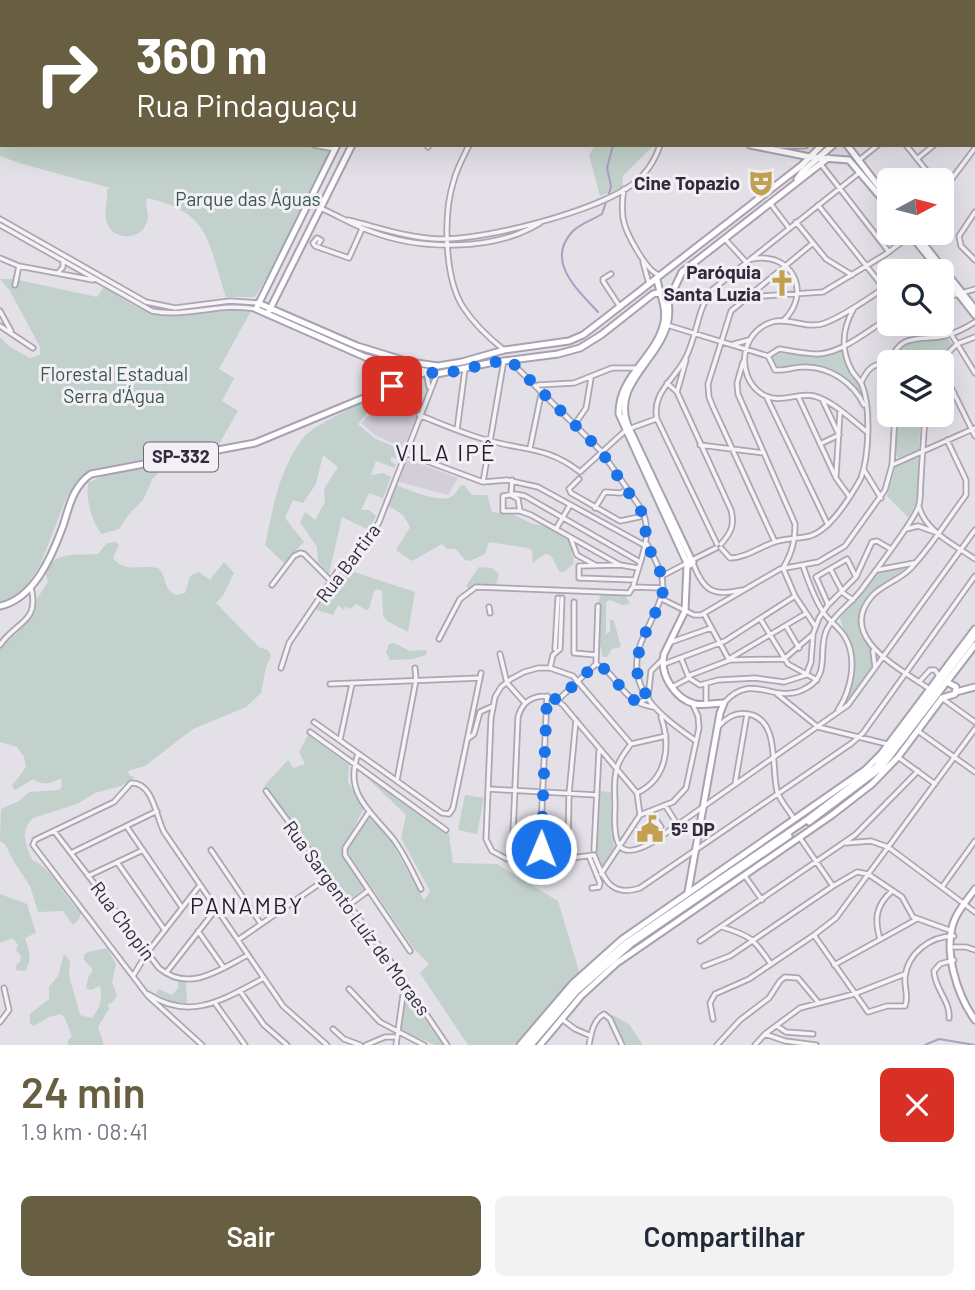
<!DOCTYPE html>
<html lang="pt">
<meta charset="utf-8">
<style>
body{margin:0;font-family:Barlow,sans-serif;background:#f2f2f3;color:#1f2937;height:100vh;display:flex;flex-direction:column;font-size:26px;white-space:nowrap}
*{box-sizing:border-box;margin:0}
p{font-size:23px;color:#747a83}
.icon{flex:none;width:38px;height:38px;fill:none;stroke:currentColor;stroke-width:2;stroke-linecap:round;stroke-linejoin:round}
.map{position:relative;height:1045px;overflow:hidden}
.details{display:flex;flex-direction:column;background:#fff;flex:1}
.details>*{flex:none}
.top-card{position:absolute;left:0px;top:0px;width:976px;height:147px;box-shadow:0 7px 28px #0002;background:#685f43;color:#fff;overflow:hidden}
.needle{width:46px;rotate:83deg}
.buttons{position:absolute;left:877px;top:168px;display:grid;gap:14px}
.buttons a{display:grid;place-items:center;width:77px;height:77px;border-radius:10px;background:#fff;box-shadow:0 7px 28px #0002;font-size:35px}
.pin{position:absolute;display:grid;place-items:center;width:60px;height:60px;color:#fff;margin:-30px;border-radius:14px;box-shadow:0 4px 10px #0006}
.me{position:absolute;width:77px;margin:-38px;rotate:1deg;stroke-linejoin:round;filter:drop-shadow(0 0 5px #0008)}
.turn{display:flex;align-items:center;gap:24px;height:147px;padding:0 21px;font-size:32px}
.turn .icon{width:91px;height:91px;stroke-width:2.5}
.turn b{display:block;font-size:49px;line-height:60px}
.round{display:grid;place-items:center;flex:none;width:74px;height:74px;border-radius:10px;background:#f2f2f3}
.head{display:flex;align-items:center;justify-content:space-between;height:119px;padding:0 21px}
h1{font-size:42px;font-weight:600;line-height:52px;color:#685f43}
.primary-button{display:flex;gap:14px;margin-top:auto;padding:14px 21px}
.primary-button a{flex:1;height:80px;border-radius:10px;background:#685f43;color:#fff;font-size:28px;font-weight:600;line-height:80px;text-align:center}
.primary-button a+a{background:#f2f2f3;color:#1f2937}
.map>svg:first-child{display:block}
</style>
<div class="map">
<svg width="975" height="1045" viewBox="0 0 975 1045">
<rect width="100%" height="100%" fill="#e4e0e8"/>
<path fill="#d3cfd9" d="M393,388L418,413L403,448L375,435L361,423L386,397V391Z
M410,460L458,478L448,495L399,482L404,464Z"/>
<path fill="#c2d1cb" d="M0,46L2,145H306L328,151L329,158L280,254L255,297H226C207,241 212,213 147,198C144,207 151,214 146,224C139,241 113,240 107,223C103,213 108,202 107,190L110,188L19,163L0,156Z
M595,145H654L623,176L622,188L600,196L589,155Z
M0,279H14L97,297L104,287C116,294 129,304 142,309C177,323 216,305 252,309L219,369L234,378L222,401L238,411L218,446L91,469L77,481L66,499L40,565L21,594L0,602V337L10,347L30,358L40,355V347L10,291Z
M944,338L948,339L952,344L936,362H893C901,339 922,340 944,338Z
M841,351L850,373L859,386L862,396C840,367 812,364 779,368L773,362L772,357L778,353L823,356Z
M383,393L358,424L374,438L402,450L399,459L391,457V461L396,465L394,468L376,461L371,475L383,473L391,477L383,498L369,493L361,510H369L376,516L369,530L342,517L329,574L318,562L317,547L300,522L305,512L315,520L325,502L324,489L338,467L323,455L316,484L303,503L293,500L285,518L304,542L284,563L265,545C273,508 279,469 303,438C314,424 365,402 383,393Z
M897,415H921L919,449L898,458L895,453Z
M915,457L919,459V462C918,481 921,502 908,517L887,496L896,466Z
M161,466L164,468L153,478L143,500L130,513L119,529L102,534C92,524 84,494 89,482L108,474Z
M396,485C408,490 436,501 448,498C455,496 457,491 460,486L464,485L472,495H487L492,512L514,515L533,524L559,528L570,539L574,563L564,572H560C551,558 552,545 533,563L532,550L528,548L489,542L485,554L470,561L465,560L456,549H447L442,544L412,561L396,550L410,527L403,515L389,506Z
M116,542L119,545L113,558C125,574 141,564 158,568C167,576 163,590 176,595L185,593L190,576L199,572L210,580L224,562L234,573L224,594L216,603L259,647L268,650L271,656L266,667L261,693L246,707L193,729L145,766L128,771L130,776L135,777L121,786L95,793L77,804L33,818C19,831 26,846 33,861C50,865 66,900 81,913L79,919L73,925L63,911L38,912L30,886L14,862L5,844L0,841L1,809L19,801L29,792L59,790L62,786L61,778C49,784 45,786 33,779L15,790L12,786L26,767L24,757L17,747L0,742V648L7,635L16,630L48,582L45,571C56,550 77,556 98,554L107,543Z
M479,567L492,568L499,574L496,585L469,589L466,586Z
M903,567L905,569C897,578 886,581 877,588C861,602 855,620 864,639C868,646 873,651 876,658L875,665L846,702L854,678L853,661L840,618L875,574Z
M345,569L415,592L408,632L387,621L383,616L382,591L377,589L374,591L369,609L366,610L356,604L350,609L345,606L344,610L338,605L333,615L316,610L325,596L335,595L331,586Z
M602,593H624L630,604L622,605L610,600L606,602V634L610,632V619L614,621L621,647L612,649L607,657H603C598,642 593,606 602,593Z
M394,643L410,651L427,650L426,655L413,659L390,660L386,652L389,644Z
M308,735L349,765L348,782L364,808L343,848L342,853L364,889L349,900L264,786L288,760L293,768L305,764L299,752Z
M360,771L449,834L453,863L497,864L558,901L579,971L514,1045H468L420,973L429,964L414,949L347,851L370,816L390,839L424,900L430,891L401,838L406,815Z
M599,791L611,792V833L615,849L602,867C592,854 596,809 599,791Z
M465,795L484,798L477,834L458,830Z
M0,894L27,904L36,933L25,938C29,950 33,959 25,971L16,970V965L20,962L21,956L16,950L18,945L13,938L0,943Z
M107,948L116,964L112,982L117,995L112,1003L108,1004L109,1009L98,1027L104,1045H68V1040L72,1037L65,1018L61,1014L49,1017L34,1026L30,1024V1014L49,999V987L58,976L64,954L70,961L69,975L80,1015L92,1018C100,1008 103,998 100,986L91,990L86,988L88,978L93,970L84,960V955L88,952Z
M178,980L186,981L187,1004L170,1001L156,994L158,989L172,995L178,988Z
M405,991L443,1045H435L401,1030Z
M611,1014L629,1024L643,1045H624Z"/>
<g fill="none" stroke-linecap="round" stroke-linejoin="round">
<path stroke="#ad9fc4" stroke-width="2" d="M813,2L816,0
M609,194L611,186L607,168L613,145
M598,312C578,290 544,261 573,231C580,224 594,219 602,214L607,199
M925,1045L939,1039L975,1045"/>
<defs>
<path id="minor" d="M151,0L152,2
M174,0L175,2
M203,0L204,2
M233,0L234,2
M258,0L259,2
M317,0L318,2
M337,0L338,2
M346,0L350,2
M487,0L491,2
M630,0L634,2
M766,0L770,2
M778,0V2
M908,0L915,2
M12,2L16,0
M54,2V0
M83,2V0
M112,2V0
M137,2V0
M380,2L381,0
M462,2L463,0
M502,2L503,0
M542,2L543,0
M583,2L584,0
M624,2L625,0
M664,2L665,0
M705,2L706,0
M773,2L774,0
M871,2L872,0
M902,2L903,0
M970,2L972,0
M0,7L2,6
M0,14L2,15
M0,45L2,46
M975,70V69
M975,99V100
M314,145L335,149
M469,145C464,156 457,168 454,180C443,213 444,277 463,307C474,324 489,338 504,350
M906,145L934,180
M428,147L429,145
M917,159L934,145
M858,161L878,145
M820,163L889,252
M624,189C622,199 622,209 623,218C625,232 647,273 660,275
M942,192L975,148
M770,203L789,228
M818,205L884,288
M320,208C337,215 353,225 370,231C419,250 493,252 540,223
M975,212L959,236L961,246L975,260
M0,219L146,302L175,308L230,301L258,303
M348,220C377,227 408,238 438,239C483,241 597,211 633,184C646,174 655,161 660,145
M796,222L826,259L852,275
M0,225L152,311C187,318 220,302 256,309
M725,239L746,262
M319,243L321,240L317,238L313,243L315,246L349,258L362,229
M0,258L19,266L93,280
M752,259C792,251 813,293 783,321
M643,262L649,284
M911,271L930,259
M58,273L63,267V260
M611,274L603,279V281L620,307
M15,285L19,266
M748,297L823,292L886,254L911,235
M942,299L975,289
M0,311L11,331
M667,325L768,356
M0,326L33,348
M951,334L975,373
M734,344L749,340
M768,356L779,349C793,351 805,354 819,354C844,352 868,330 889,318
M768,356L775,370C785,371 794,367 803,367C829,366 853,382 864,405
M509,360L601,451L642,510C654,536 639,562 633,587
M743,362L737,383L738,394L795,524C795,541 792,553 783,568
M890,362C900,332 920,341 945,336C955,333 966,328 975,322
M939,362L957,344L975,337
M942,369L975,436
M426,372L429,387
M667,383L677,392L731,510C735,525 731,533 721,544
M861,383C867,369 874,362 889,364
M538,385L574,383L612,368H636
M677,392L686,360
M798,396L836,478L849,496
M767,398L828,525
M419,415C442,424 464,434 487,440C524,451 547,446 580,472L626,430L656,419
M575,424L586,408L591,378
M457,430L465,369
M867,432C852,420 833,401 814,396C797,392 779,405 762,394C735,376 740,332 772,322C790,317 807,330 825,323C848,314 868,298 889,285
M820,444L839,435L823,401
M700,445L764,453
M530,448L542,390
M405,453L483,482L507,480L538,487L644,545
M892,465L975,428
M864,470L881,498
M836,476L840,412
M579,479L569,489L571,493L620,521L639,517
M512,480L511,495L518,499L520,511
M483,482L504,360
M919,507C926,532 955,545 975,559
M595,508L605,492L620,493L628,490
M556,529L570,505
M906,529L918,526L935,532
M571,539L577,555L595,565
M775,542L713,407L709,397L708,384L731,311L813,243
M647,544C652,554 660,567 662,578C665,594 658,605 652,619C647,630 640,641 638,653C629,695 667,720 696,741
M717,544L657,419C651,392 676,379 686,357C697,336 697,309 712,290L859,173
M721,548L730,558C745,558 758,548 772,543C784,538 798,539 810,536C830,530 851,496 861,478C869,456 871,407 862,385C860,380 855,376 852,371C840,349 842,329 854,308
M692,560L716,548
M693,563C703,590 712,597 742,590
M620,565L531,515L520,511H503V496L515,494L525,496L640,562
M803,566C808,581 815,599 823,612C829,621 839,627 845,637C858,659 851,690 838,710
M783,568L795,596L815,626
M831,570L843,593L853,600
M877,570L914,563
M662,576L687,563
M635,580L579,578V566L620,565L638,568
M272,585L294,556L300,553L304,554L331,581
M662,599L694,615H701L780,569L818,562L845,546L885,490L892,465L895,415
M574,602V653L596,655
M828,604L816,577L847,559L856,577
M489,607L490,613
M704,614L728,658
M761,620L788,664L817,680
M786,626L799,648
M439,639L460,599L476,587L629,593L633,587L663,588
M671,642L711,628
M0,645C16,621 40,623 31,587
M555,649L558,598
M873,651L875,667
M500,654L507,683L525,703
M681,658L689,678L700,685L718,680L755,678L784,682L806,675
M729,659L805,614
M596,664L598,606
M664,664L725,641L795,596
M281,668L289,643L339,569L369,539L379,522L437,374
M550,668L553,655L560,649L562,598
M806,675L811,662L813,634L819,618L828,605L856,577L872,542L877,541L889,548
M688,676L730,660L784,659L812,635
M919,682L930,670H935L939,676
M330,684L480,678
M672,687L689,678
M931,690C903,670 835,638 872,596C883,584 900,580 911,568C932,546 948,519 966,495V480L947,440
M777,694L818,727L887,744
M943,699L975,722
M558,700L596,664C618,673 620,702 653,707
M641,702L648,698L651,671L662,660
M724,703C754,669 775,708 808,687C831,673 817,649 827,629C834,614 852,603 862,589C873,574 915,520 919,505C921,497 920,487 921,479C922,457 924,436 925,415
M706,704V684
M314,722L442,813L449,814L453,808L481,673
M719,726C726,718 736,712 748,714C780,719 771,767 777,791C780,801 789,810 794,819
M918,731L975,772
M310,732L446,830
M666,736L631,744C626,751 619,759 617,768C613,779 615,794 615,806C613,842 616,865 656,840L848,705L975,530
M469,738L474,734L480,712L493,706
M340,740L352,684
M631,744L573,676L550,668H538L524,672L511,679L501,687L495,697L491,718L486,839L492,851L507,859L512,857L518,717C524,695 546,690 563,705L637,793L640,815
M358,754C343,794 372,812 394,840C405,855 413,873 421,889
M898,757L935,784
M397,780L416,680L415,668
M735,784L747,714
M488,789L596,795
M266,791L391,962L447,1045
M637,793C667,779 671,746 661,717
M665,805L677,824
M650,811L661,827
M369,812L345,848V855L410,951
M127,827L181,906
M54,831L159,968C189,993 219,970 248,955
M800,838L833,886
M846,843L871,841L888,847L975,912
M540,849L547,696
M568,849L569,794L576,720
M211,850L261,924
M594,850L599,751
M71,853L157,811
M589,856L600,883L599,887L592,888
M563,859L594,855C603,878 611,898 640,888L852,743L863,733L975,576
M117,862L164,929
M601,874L640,815L673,802L686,788L699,728L698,716L693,705
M88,876L143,850
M745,876L762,900
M942,887L975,841
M349,905L369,890
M722,927C751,936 753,938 771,964
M198,931L224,968
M814,935L868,1012L887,1006H905C909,997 904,987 905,977C908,953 930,936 954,936
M880,939C874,919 876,905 892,891
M238,940L329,877
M700,941L855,835L918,771
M954,947H966L975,950
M834,965L917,919
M704,966L730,956L833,886L857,872L868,874L902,897L913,917L952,931
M166,973L216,909
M133,976L147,953L200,885
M349,989L380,1022L424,1045
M240,991L264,1025L287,1045
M148,994C191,1022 224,999 264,978
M215,1003L245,1045
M949,1018C951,1002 934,988 934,971L940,964L954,960
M713,1019L710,1003L715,994L749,979L814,935L836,918L975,729
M563,1020L575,1029L591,1036
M0,1022L9,1010L4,988
M777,1026L786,1032L813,1034
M333,1029L344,1039L360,1045
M765,1034L785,1041L816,1045
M202,1045L148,996L33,845L35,840L114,802L131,783C153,782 156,817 164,832L283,1006L327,1045
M366,1045L385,1037H394
M396,1045L405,981
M589,1045C591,1034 593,1020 604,1014L610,1019L622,1045
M717,1045L740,1020L769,998L780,981L785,977L798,978L818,1002
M755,1045L765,1034L800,1008L854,994L905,974"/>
<path id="major" d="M284,0L285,2
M291,0L292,2
M416,2V0
M425,2L426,0
M783,2L785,0
M337,145L256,309L365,357L437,374L489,363L558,354L580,348L601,335L653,294L674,289L682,272L828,158
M750,145L810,157L849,160L889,207
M778,145H805
M847,145L889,200
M797,179L802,172L833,145
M909,233L940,271
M915,233L975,309
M942,273L975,315
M657,279C659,293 667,306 664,322C657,357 618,376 619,414L686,561
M667,292C669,303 670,315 667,325C656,363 610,386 629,428L691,559
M258,303L357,346L409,362L438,366L462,362L504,350L569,341L583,335L600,322L802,165L822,145
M269,311L352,145
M689,559L693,562L690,565L687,563Z
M687,565L685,611L664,654C659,674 675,699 695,704C704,706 715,703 724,703L720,713L688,892
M0,606C34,599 52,556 63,526C69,507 73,486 91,474L255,443L424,373
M956,692L975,687
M809,822L881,768L975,645
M975,889C968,899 958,910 954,921C943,951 957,995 975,1020
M520,1045L573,983L621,940L865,770L881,754L975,629
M526,1045L573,989L626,943L808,819L876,767L975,636
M531,1045L577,991L631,944L789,836
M540,1045L581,996L617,963L832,815L872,784L898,757L942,698L955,694L956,687L947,682"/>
</defs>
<use href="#minor" stroke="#aca6b2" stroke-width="7"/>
<use href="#major" stroke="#a9a1b2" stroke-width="9"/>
<use href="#minor" stroke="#f5f3f6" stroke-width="3.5"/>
<use href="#major" stroke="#fff" stroke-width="5"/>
</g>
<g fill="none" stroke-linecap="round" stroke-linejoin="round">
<path stroke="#1a73e8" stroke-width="12" stroke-dasharray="0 21.6" d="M392,386L425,372L442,374L509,359L601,451L645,517L646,542L662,576L663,588L662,599L642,640L636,664L639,683L648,698L639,703C621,694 612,670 596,664L558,700L547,696L541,849"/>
</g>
<defs>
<symbol id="theatre-bare" viewBox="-9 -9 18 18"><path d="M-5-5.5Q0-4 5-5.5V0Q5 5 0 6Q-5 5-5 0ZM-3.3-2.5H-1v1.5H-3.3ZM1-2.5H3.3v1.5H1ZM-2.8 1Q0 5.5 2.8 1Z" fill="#c1a151" stroke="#f2f0f5" stroke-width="2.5" paint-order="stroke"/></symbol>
<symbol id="church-bare" viewBox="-9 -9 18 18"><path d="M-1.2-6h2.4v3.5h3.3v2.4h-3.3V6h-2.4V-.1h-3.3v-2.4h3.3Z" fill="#c1a151" stroke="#f2f0f5" stroke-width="2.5" paint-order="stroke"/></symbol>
<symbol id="civic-bare" viewBox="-9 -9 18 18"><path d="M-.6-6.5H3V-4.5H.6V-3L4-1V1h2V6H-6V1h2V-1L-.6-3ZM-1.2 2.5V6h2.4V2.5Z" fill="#c1a151" stroke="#f2f0f5" stroke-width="2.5" paint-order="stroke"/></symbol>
</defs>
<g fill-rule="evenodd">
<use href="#theatre-bare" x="742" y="164" width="38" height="38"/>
<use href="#church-bare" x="763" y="264" width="38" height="38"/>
<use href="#civic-bare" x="631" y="810" width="38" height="38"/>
</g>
<g text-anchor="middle" stroke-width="6" stroke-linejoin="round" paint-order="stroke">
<rect fill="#f2f0f5" stroke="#6d6575" stroke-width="2" x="144" y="442.5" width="74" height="29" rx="5"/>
<g font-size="18" font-weight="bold" fill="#342a3e">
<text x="181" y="463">SP-332</text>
</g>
<g font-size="19" font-weight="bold" fill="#342a3e" stroke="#f2f0f5" text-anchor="end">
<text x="740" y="190">Cine Topazio</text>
<text x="761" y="279">Paróquia<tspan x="761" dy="22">Santa Luzia</tspan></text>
<text x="671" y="836" text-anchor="start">5º DP</text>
</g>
<g font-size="19" fill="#39584e" stroke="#f2f0f5">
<text x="248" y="206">Parque das Águas</text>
<text x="114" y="381">Florestal Estadual<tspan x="114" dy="22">Serra d'Água</tspan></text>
</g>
<g font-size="19" fill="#342a3e" stroke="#f2f0f5">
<text transform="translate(348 563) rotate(-53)" y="7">Rua Bartira</text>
<text transform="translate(357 918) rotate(54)" y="7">Rua Sargento Luíz de Moraes</text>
<text transform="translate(123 921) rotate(53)" y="7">Rua Chopin</text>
</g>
<g font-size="23" letter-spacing="2" fill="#261d2e" stroke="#f2f0f5">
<text x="446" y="461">VILA IPÊ</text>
<text x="247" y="914">PANAMBY</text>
</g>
</g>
</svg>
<div class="buttons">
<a><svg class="needle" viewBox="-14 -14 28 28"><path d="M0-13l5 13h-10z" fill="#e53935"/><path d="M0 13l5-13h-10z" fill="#747a83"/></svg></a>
<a><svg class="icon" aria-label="search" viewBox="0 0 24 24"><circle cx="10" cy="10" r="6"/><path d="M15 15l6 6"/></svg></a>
<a><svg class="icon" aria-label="layers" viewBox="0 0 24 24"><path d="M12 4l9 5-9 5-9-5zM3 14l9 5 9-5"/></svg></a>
</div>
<div class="pin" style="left:392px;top:386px;background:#d93025"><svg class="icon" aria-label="arrive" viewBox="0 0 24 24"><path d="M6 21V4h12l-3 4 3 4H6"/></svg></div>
<svg class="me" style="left:541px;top:849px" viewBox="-20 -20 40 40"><circle r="17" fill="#1a73e8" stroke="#fff" stroke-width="3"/><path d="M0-11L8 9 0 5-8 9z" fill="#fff"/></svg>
<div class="top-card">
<div class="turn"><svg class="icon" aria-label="right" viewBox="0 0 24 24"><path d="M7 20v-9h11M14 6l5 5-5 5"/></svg><div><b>360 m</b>Rua Pindaguaçu</div></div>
</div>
</div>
<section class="details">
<div class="head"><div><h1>24 min</h1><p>1.9 km · 08:41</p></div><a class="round" style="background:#d93025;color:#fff"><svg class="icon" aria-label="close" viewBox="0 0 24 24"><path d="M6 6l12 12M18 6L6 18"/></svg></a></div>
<div class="primary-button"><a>Sair</a><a>Compartilhar</a></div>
</section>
